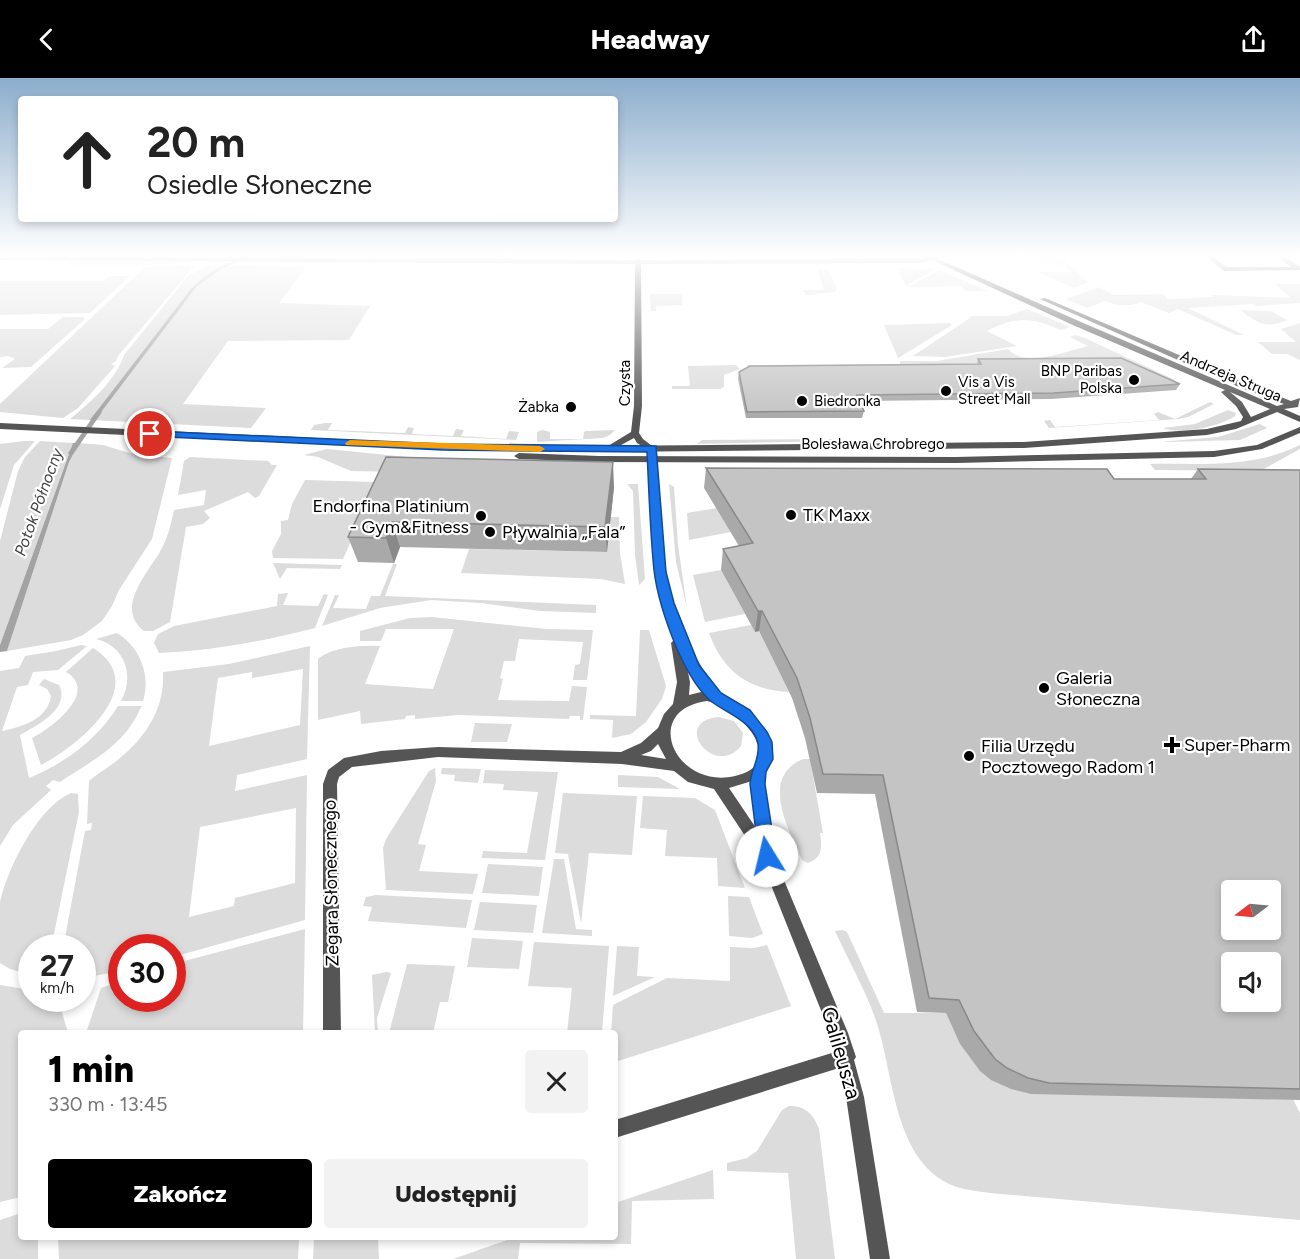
<!DOCTYPE html>
<html lang="pl">
<meta charset="utf-8">
<style>
body{margin:0;font-family:Figtree,sans-serif;background:#f2f2f2;color:#222;height:100vh;display:flex;flex-direction:column;font-size:22px;white-space:nowrap}
*{box-sizing:border-box;margin:0}
p{font-size:20px;color:#767676}
.icon{flex:none;width:33px;height:33px;fill:none;stroke:currentColor;stroke-width:2;stroke-linecap:round;stroke-linejoin:round}
.map{position:relative;flex:1;overflow:hidden}
.sheet{position:absolute;left:18px;top:952px;width:600px;height:210px;display:flex;flex-direction:column;background:#fff;border-radius:6px;box-shadow:0 3px 9px #0003}
.sheet>*{flex:none}
.hud{position:absolute;left:18px;top:18px;width:600px;height:126px;border-radius:6px;box-shadow:0 3px 9px #0003;background:#fff;color:#222;overflow:hidden}
.needle{width:39px;rotate:254deg}
.tools{position:absolute;left:1221px;top:802px;display:grid;gap:12px}
.tools a{display:grid;place-items:center;width:60px;height:60px;border-radius:6px;background:#fff;box-shadow:0 3px 9px #0003;font-size:30px}
.speed{position:absolute;left:18px;top:856px;display:flex;gap:12px;font-size:30px;font-weight:700;text-align:center}
.speed>*{display:grid;place-content:center;width:78px;height:78px;border-radius:50%;background:#fff;box-shadow:0 3px 9px #0003;line-height:1}
.speed small{font-size:15px;font-weight:400}
.speed .limit{border:9px solid #d22;background:#fff;color:#111}
.pin{position:absolute;display:grid;place-items:center;width:51px;height:51px;color:#fff;margin:-26px;border:3px solid #fff;border-radius:50%;box-shadow:0 2px 6px #0007}
.me{position:absolute;width:66px;margin:-33px;rotate:351deg;stroke-linejoin:round;filter:drop-shadow(0 0 4px #0008)}
.turn{display:flex;align-items:center;gap:21px;height:126px;padding:0 30px;font-size:27px}
.turn .icon{width:78px;height:78px;stroke-width:2.5}
.turn b{display:block;font-size:42px;line-height:51px}
.round{display:grid;place-items:center;flex:none;width:63px;height:63px;border-radius:6px;background:#f2f2f2}
.headline{display:flex;align-items:center;justify-content:space-between;height:102px;padding:0 30px}
h1{font-size:36px;font-weight:800;line-height:45px;color:#000}
.action{display:flex;gap:12px;margin-top:auto;padding:12px 30px}
.action a{flex:1;height:69px;border-radius:6px;background:#000;color:#fff;font-size:24px;font-weight:800;line-height:69px;text-align:center}
.action a+a{background:#f2f2f2;color:#222}
header{display:flex;justify-content:space-between;align-items:center;height:78px;padding:0 30px;background:#000;color:#fff;font-size:27px;font-weight:800}
.map>svg:first-child{display:block}
</style>
<header><svg class="icon" aria-label="back" viewBox="0 0 24 24"><path d="M15 5l-7 7 7 7"/></svg>Headway<svg class="icon" aria-label="share" viewBox="0 0 24 24"><path d="M12 15V3M7 8l5-5 5 5M5 13v7h14v-7"/></svg></header>
<div class="map">
<svg width="1300" height="1181" viewBox="0 0 1300 1181">
<rect width="100%" height="100%" fill="#fff"/>
<path fill="#dcdcdc" fill-rule="evenodd" d="M1016,176H1071L1063,181L1088,204L1074,210L1038,194H1070L1065,188Z
M72,183H198L149,187H67Z
M195,187L118,278L116,283L111,286L115,288L78,330L63,340L0,334V326L145,189Z
M208,187L306,189L279,225L370,228L349,262L228,263L183,326L266,330L251,350L70,341C90,325 116,302 124,277L188,198Z
M817,190L829,193L837,211L835,214L806,217L803,212H824Z
M896,190L936,191L906,208Z
M940,192L987,213H965L961,208L908,209Z
M109,198H130L90,235L0,237V203H103Z
M1275,206H1300V225L1256,228L1253,226L1188,230L1244,257H1236L1178,231L1169,235L1141,224C1129,229 1117,228 1105,223L1087,230L1066,221L1099,209L1114,217L1163,216L1168,221L1214,219L1212,217L1291,220Z
M650,216H682V227L656,228V233H651Z
M1027,231L1070,249L1060,252C1031,238 1015,239 987,253L1017,268L945,279L913,278L973,238H1007Z
M1240,232L1271,233L1287,242C1264,252 1257,244 1240,232Z
M63,239H83L85,241L31,289L2,290L15,281L9,278L0,279V251H48Z
M950,245L952,247L898,280L884,247Z
M1300,245V282L1287,276H1272L1258,264H1296L1281,251Z
M1075,257L1085,260L1175,302L1170,305L749,295L747,287L900,286V283H937L1008,271C1026,291 1066,273 1088,268L1070,259Z
M736,287L740,291L724,297V309L720,311H672V308H690L688,288Z
M1210,324L1214,326L1188,339L1178,341L1049,350L1044,343L1050,342L1055,349L1159,342L1154,336L1158,334L1175,341Z
M1228,332L1236,335L1235,338C1219,349 1180,357 1163,350L1195,346Z
M326,345H332L328,352L405,355L408,349L414,350L412,356L453,358L456,351L464,352L461,358L506,361L509,353L519,354L516,362L311,352L314,347Z
M1260,346L1267,350L1240,362L1159,364L1218,359Z
M542,352L550,354V361H583L584,354L586,353L615,352L610,357L603,360L537,364V354Z
M834,361L835,363L697,366L702,362Z
M24,363H35L14,387L0,431V366Z
M40,363L73,365L0,567V463L18,393L25,379Z
M79,365L103,367L133,376L172,380L152,461L119,512L112,528L102,543L83,557L71,562L7,573L69,384Z
M1300,367V371L1260,393L1155,392L1150,386C1204,385 1251,391 1300,367Z
M327,371L447,383L543,397L351,393L318,379L304,377Z
M190,379L268,383L272,387H277L259,418L255,420L248,414L204,433L210,440L203,446L186,449L170,544L153,553H144C114,530 148,495 161,472C168,459 171,446 174,432L204,427L206,412L178,417L184,383Z
M305,402L375,404V410L343,481L273,480L272,473L281,456V443L288,442L292,426Z
M627,406H638L645,501L639,507L635,477L633,413Z
M669,406L674,409L678,467L687,530L676,484Z
M717,430L731,454L689,462L687,435Z
M611,439H619L620,475L625,506L601,501L461,495L469,471L607,474Z
M273,485L342,487L340,491L287,490L280,501Z
M393,486H397L385,518L596,527V535L540,533L481,525L431,522L380,530L322,548L335,517H339L333,530L366,531L371,518H380Z
M721,492L745,536L705,544L693,497Z
M288,515L283,527L318,528L324,516L328,517L315,550C264,563 212,573 159,575L154,565L158,556L174,548L277,528L278,516Z
M432,539L546,551L593,552L587,602H573L575,587L580,586L583,564L519,561L515,583H504L500,600L503,601L498,622L569,623L572,608L587,609L583,642H580V638H570L569,641L458,637L415,641V637L406,638L405,641L361,646L360,633L318,642V581C332,569 362,567 380,568L365,606L433,611L454,551H386L381,563H360V553L410,540Z
M751,547L755,554L759,553L789,614C748,612 723,593 709,555Z
M640,552H649L666,608L662,621L646,644L631,656L612,660L613,642L590,641V637L636,638Z
M117,555C140,569 151,597 143,623H121C135,598 125,568 96,561Z
M81,567L87,568L58,592L33,594L28,607L17,609L2,653C22,649 48,641 51,618L47,611L39,607L44,601L59,607C71,631 36,648 20,657L29,700C64,686 98,661 118,628H142L140,631C124,668 91,683 60,704L53,702L46,708L51,712L13,747L0,768V593L19,590L25,578L56,573Z
M310,568L307,681L237,697L235,713L307,697L305,842L173,879L172,870H122L121,893L83,900L82,870H63L85,753L91,752L92,745L87,746L89,703C99,694 110,689 120,680C147,658 165,629 163,594L229,586ZM303,591L300,647L209,668L218,600L252,594V600ZM296,730L295,805L235,820L234,828L189,839L200,749Z
M93,570C153,607 78,668 41,687L32,660C50,651 100,614 66,594Z
M719,639L734,643L743,655L741,668C714,701 670,643 719,639Z
M475,645L512,646L507,664H471Z
M803,681H810L823,755H820C822,769 823,780 808,785L802,782C789,752 759,699 803,681Z
M435,690L436,703L418,766L426,767L419,793L478,796L473,816L386,812L383,770L386,761L429,693Z
M442,690L481,691L478,705L454,703L455,697L441,696Z
M485,692L558,694L545,782L482,780L483,773L527,775L538,714L503,712L504,706L483,705Z
M618,697L658,699L680,711L618,709Z
M71,715L78,716L79,734L51,870H32L31,897L10,891L0,885C0,866 0,844 0,825C7,791 38,729 71,715Z
M563,715L637,718L632,777L589,775L581,845L568,776L555,775Z
M643,718L695,720L715,732L745,810L718,808L717,780L665,778L667,752L640,750Z
M554,781H564L576,851L592,852V858L542,855Z
M488,786L543,789L539,818L482,815Z
M376,817L472,822L466,850L368,843L372,829L363,828L366,819Z
M728,818L749,819L763,856L752,860L729,858Z
M480,824L537,827L533,855L474,852Z
M305,851L303,955H86L101,910L121,903L122,921H172L173,886Z
M843,852L847,854L884,935H946C963,972 973,993 1011,1011L1293,1021L1300,1035V1142L990,1115C978,1113 964,1112 954,1108C895,1085 894,1001 878,949C868,916 849,884 835,853Z
M472,860L523,863L519,891L467,889Z
M534,864L609,868L602,955H567L572,910L528,908Z
M767,867L791,928L615,984V956L611,955L613,927L667,900L730,903V869L754,870Z
M617,868L639,869L637,898L655,899L613,918Z
M407,886L455,888L448,924H440L433,955H389Z
M386,894L391,895L377,940L378,955H375L372,897Z
M0,907L31,912L32,921H58L68,955L21,956V1119L0,1124Z
M789,1028C805,1027 814,1037 819,1051L835,1181H796L788,1095L727,1093V1085L747,1080L757,1073L782,1032Z
M713,1092L714,1121L632,1123L631,1166L520,1165L518,1181H453L513,1160H615V1125Z
M21,1135V1160H38V1181H0V1142Z
M58,1160H299L298,1181H59Z
M314,1160H378L379,1181H313Z"/>
<path fill="#a3a3a3" d="M223,187H227L197,208L95,342H90L191,211L205,198Z
M73,365H79L69,384L7,573L0,574V567Z"/>
<g fill="none" stroke-linecap="round" stroke-linejoin="round">
<path fill="#a3a3a3" fill-rule="evenodd" d="M249,176H255L217,193L213,192Z
M99,332L102,334L74,375L73,376H69L68,375L97,333Z"/>
<path fill="#555" fill-rule="evenodd" d="M947,176H961L918,185L641,186L642,328L639,355L643,361L656,371L662,472L674,531L690,569L708,600L721,617L737,624L754,637L772,667L771,685L764,693L766,723L773,776L848,955L856,979L854,982L864,1019L890,1181H870L846,1019L839,990L615,1060V1042L835,974L830,955L761,782L714,711L688,704L674,693L622,686L438,679L352,689L339,699L337,706L341,956H323V706L328,692L344,680L381,673L438,669L621,674L641,665L658,650L664,636L673,626L677,604L671,565L675,561C646,495 654,441 648,372L637,365L634,360L610,373H604L603,371L631,354L634,328L635,186L0,182V178L635,182L638,180L641,182L918,181ZM686,584L705,613L689,617L690,604ZM707,623C742,630 789,686 735,698C675,712 640,632 707,623ZM658,666L666,681L641,677L651,673ZM752,703L756,750L729,710Z
M1203,176H1210L1226,189H1291L1274,176H1281L1300,189V192L1224,193Z"/>
<path fill="#555" fill-rule="evenodd" d="M919,176H927L1081,244L1277,328L1284,326L1239,309L1040,221L1045,220L1245,305L1291,323L1300,320L1298,329L1284,331L1300,338V344L1277,334L1236,351L1207,357L1024,370L600,374L443,372L0,351V345L443,366L600,368L1024,364L1207,351L1241,343L1243,339L1236,328L1221,314L1225,312L1075,248ZM1230,314L1270,331L1251,339L1242,324Z
M1300,349V355L1262,371L1214,379L956,385L599,384L519,381L514,378L519,375L599,378L956,379L1214,373L1257,367Z"/>
</g>
<path fill="#a9a9a9" d="M978,281L1180,306L1176,312L1051,321L860,323L864,333L862,340H746L738,301L739,294L977,286Z
M386,379L614,409L607,474L400,469L394,485L358,484L348,459Z
M706,390L1114,401H1191L1198,391L1300,392V1022L1031,1016L1011,1011L991,1002L980,993L960,966L946,935L917,934L875,716L817,715L805,660L792,620L759,553L755,554L721,492L723,471L739,468L704,410Z"/>
<path fill="#898989" d="M613,384L614,409L607,474L605,449Z
M392,444L400,469L394,485L386,460Z
M758,533H762L759,553L755,554Z"/>
<path fill="#c4c4c4" stroke="#898989" stroke-width="1.5" fill-rule="evenodd" d="M1121,280L1180,306L1054,315L857,317L864,333L747,334L739,294L750,288L981,286L978,281Z
M386,379L613,384L605,449L392,444L386,460L348,459Z
M706,390L1107,391L1114,401H1206L1198,391L1300,392V1011L1049,1005L1028,1000L1007,990L995,981L974,953L959,922L929,920L883,697L823,696L810,640L797,600L762,533H758L723,471L753,465ZM1232,813H1270V852H1232ZM1232,885H1270V924H1232Z"/>
<linearGradient id="sky" x2="0" y2="1"><stop stop-color="#8cadcc"/><stop offset="0.52" stop-color="#fff"/><stop offset="1" stop-color="#fff" stop-opacity="0"/></linearGradient>
<rect width="1300" height="341" fill="url(#sky)"/>
<path fill="#1a73e8" stroke="#114b97" stroke-width="1.5" d="M150,353L443,366L656,368L666,494L674,525L699,587L721,615L750,632L767,654L772,664L773,681L766,694L765,706L776,778L773,784L767,786L762,784L759,778L750,706C751,691 760,681 758,666C754,644 728,636 712,624C697,612 685,589 677,571C667,547 657,519 654,492C650,453 649,413 647,374L443,372L147,358L145,356Z"/>
<path fill="#f59e0b" d="M350,362L540,368L545,371L540,374L346,367L345,365Z"/>
<g fill="#000" stroke="#fff" stroke-width="2">
<circle cx="1134" cy="302" r="6"/>
<circle cx="946" cy="313" r="6"/>
<circle cx="802" cy="323" r="6"/>
<circle cx="571" cy="329" r="6"/>
<circle cx="791" cy="437" r="6"/>
<circle cx="481" cy="438" r="6"/>
<circle cx="490" cy="454" r="6"/>
<circle cx="1044" cy="610" r="6"/>
<path d="M1169 658h6v6h6v6h-6v6h-6v-6h-6v-6h6z"/>
<circle cx="969" cy="678" r="6"/>
</g>
<g text-anchor="middle" stroke-width="4.5" stroke-linejoin="round" paint-order="stroke">
<g font-size="15" fill="#000" stroke="#fff" text-anchor="end">
<text x="1122" y="298">BNP Paribas<tspan x="1122" dy="17">Polska</tspan></text>
<text x="958" y="309" text-anchor="start">Vis a Vis<tspan x="958" dy="17">Street Mall</tspan></text>
<text x="814" y="328" text-anchor="start">Biedronka</text>
<text x="559" y="334">Żabka</text>
</g>
<g font-size="15" fill="#000" stroke="#fff">
<text transform="translate(1231 298) rotate(23)" y="5">Andrzeja Struga</text>
<text transform="translate(625 305) rotate(-90)" y="5">Czysta</text>
<text x="873" y="371">Bolesława Chrobrego</text>
</g>
<g font-size="16" font-style="italic" fill="#444" stroke="#fff">
<text transform="translate(38 424) rotate(-70)" y="6">Potok Północny</text>
</g>
<g font-size="18" fill="#000" stroke="#fff" text-anchor="start">
<text x="469" y="434" text-anchor="end">Endorfina Platinium<tspan x="469" dy="21">- Gym&amp;Fitness</tspan></text>
<text x="803" y="443">TK Maxx</text>
<text x="502" y="460">Pływalnia „Fala”</text>
<text x="1056" y="606">Galeria<tspan x="1056" dy="21">Słoneczna</tspan></text>
<text x="1184" y="673">Super-Pharm</text>
<text x="981" y="674">Filia Urzędu<tspan x="981" dy="21">Pocztowego Radom 1</tspan></text>
</g>
<g font-size="18" fill="#000" stroke="#fff">
<text transform="translate(331 805) rotate(-91)" y="6">Zegara Słonecznego</text>
</g>
<g font-size="21" fill="#000" stroke="#fff">
<text transform="translate(841 975) rotate(74)" y="7">Galileusza</text>
</g>
</g>
</svg>
<div class="tools">
<a><svg class="needle" viewBox="-14 -14 28 28"><path d="M0-13l5 13h-10z" fill="#e53935"/><path d="M0 13l5-13h-10z" fill="#767676"/></svg></a>
<a><svg class="icon" aria-label="sound" viewBox="0 0 24 24"><path d="M4 9h4l5-4v14l-5-4H4zM17 9q2 3 0 6"/></svg></a>
</div>
<div class="speed"><div>27<small>km/h</small></div><div class="limit">30</div></div>
<div class="pin" style="left:150px;top:356px;background:#d93025"><svg class="icon" aria-label="arrive" viewBox="0 0 24 24"><path d="M6 21V4h12l-3 4 3 4H6"/></svg></div>
<svg class="me" style="left:767px;top:778px" viewBox="-20 -20 40 40"><circle r="19" fill="#fff"/><path d="M0-13L10 11 0 6-10 11z" fill="#1a73e8"/></svg>
<div class="hud">
<div class="turn"><svg class="icon" aria-label="ahead" viewBox="0 0 24 24"><path d="M12 20V5M6 11l6-6 6 6"/></svg><div><b>20 m</b>Osiedle Słoneczne</div></div>
</div>
<section class="sheet">
<div class="headline"><div><h1>1 min</h1><p>330 m · 13:45</p></div><a class="round"><svg class="icon" aria-label="close" viewBox="0 0 24 24"><path d="M6 6l12 12M18 6L6 18"/></svg></a></div>
<div class="action"><a>Zakończ</a><a>Udostępnij</a></div>
</section>
</div>
